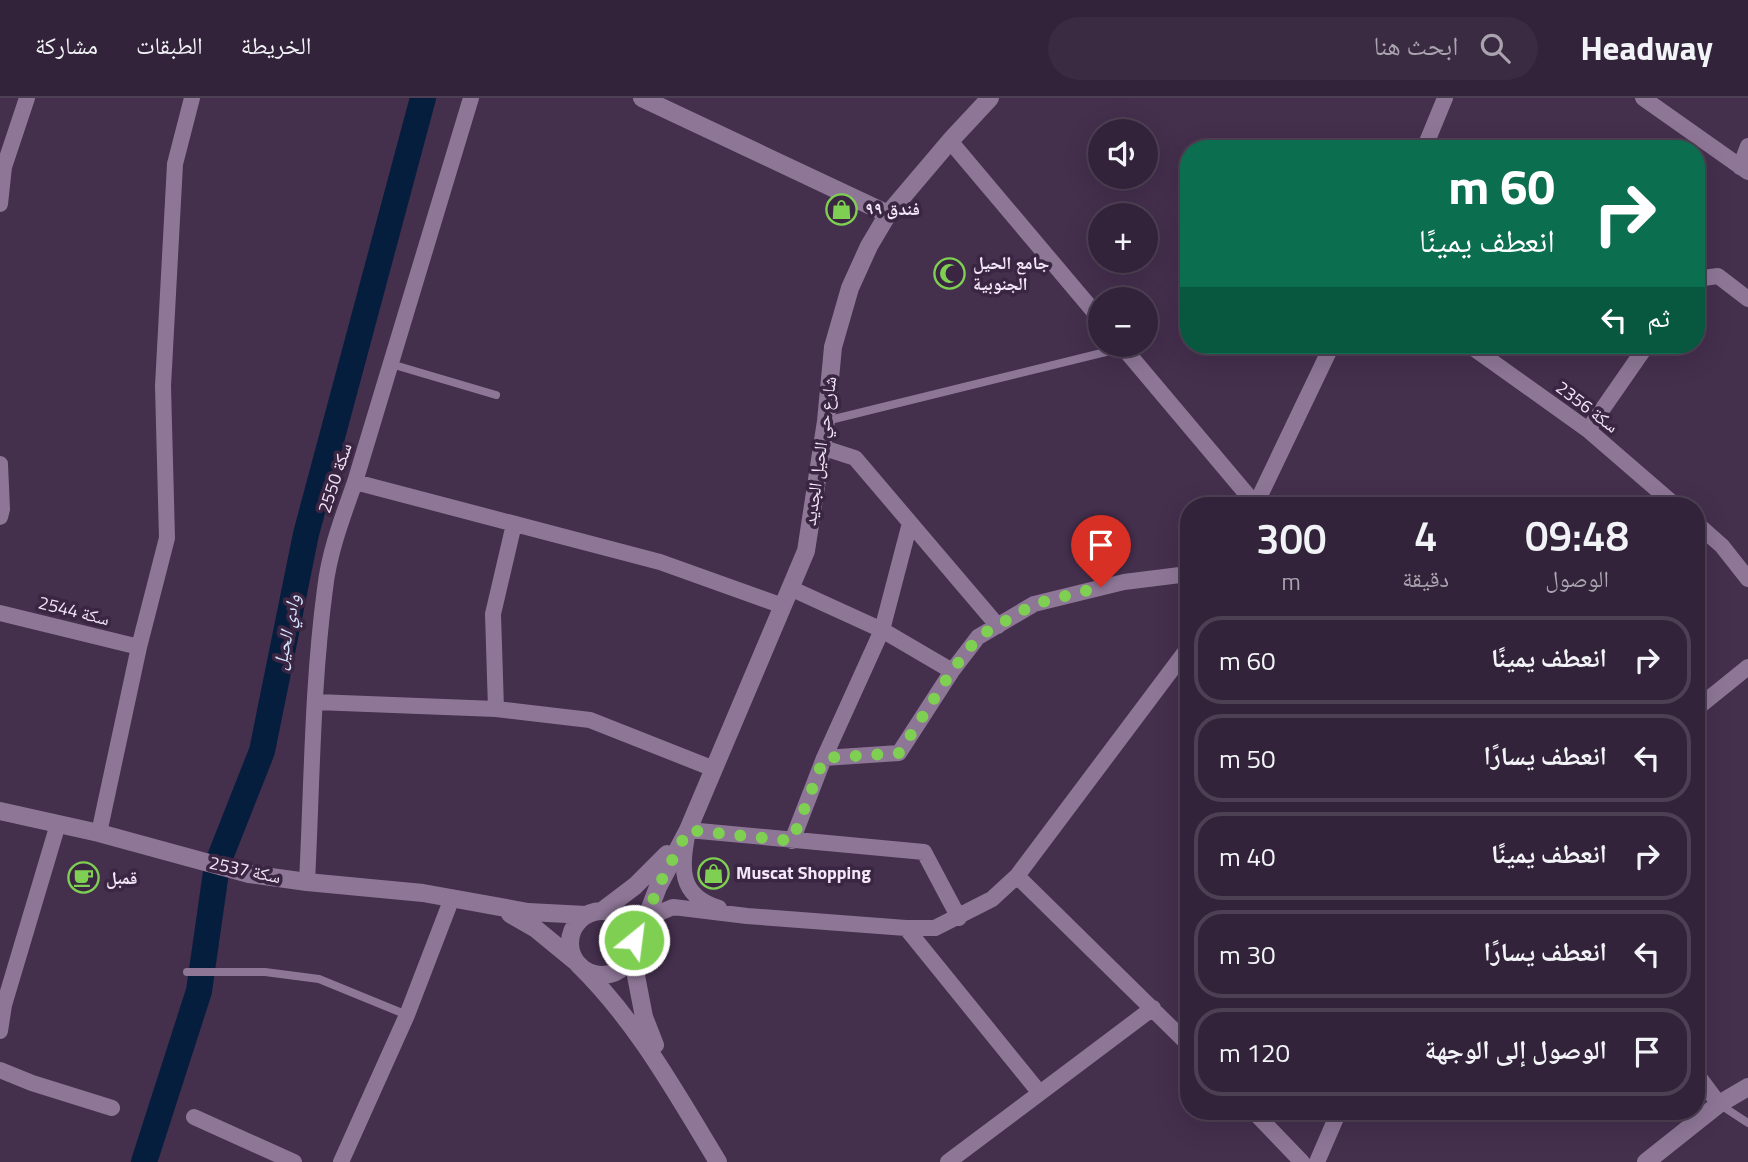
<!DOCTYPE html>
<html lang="ar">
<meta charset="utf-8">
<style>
body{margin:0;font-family:"Titillium Web","Noto Naskh Arabic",sans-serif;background:#3b2b42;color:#f1f3f6;direction:rtl;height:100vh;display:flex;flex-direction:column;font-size:26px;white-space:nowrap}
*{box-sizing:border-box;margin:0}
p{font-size:23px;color:#a9a4af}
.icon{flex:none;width:38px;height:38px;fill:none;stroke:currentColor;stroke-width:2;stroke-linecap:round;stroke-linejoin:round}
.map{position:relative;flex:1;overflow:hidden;direction:ltr}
.panel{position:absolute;left:1180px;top:399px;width:525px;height:623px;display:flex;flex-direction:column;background:#33233a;border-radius:28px;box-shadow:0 7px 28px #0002,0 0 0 2px #4e4054;direction:rtl}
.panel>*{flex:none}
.top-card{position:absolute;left:1180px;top:42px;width:525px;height:214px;border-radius:28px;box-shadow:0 7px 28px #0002,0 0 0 2px #4e4054;direction:rtl;background:#0b6e4f;color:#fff;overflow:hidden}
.fabs{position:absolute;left:1088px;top:21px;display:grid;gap:14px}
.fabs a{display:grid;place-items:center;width:70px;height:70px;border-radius:50%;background:#33233a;box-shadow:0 7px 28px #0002,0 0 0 2px #4e4054;font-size:35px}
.pin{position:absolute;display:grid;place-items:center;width:60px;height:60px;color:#fff;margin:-72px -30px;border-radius:50% 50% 50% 0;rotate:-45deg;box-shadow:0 0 7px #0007}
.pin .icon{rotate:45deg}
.me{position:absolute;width:77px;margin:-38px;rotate:29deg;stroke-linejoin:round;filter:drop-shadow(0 0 5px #0008)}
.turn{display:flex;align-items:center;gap:24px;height:147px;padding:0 35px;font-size:32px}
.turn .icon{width:91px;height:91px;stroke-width:2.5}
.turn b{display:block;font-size:49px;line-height:60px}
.then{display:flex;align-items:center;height:66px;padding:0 35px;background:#0003;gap:14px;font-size:26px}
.eta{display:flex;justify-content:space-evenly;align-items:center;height:119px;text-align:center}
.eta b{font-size:42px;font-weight:600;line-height:49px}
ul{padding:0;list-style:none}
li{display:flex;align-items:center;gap:21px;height:88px;margin:0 14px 10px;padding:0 21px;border:4px solid #4e4054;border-radius:28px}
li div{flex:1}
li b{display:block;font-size:26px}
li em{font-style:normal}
header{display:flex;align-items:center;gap:42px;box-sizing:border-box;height:98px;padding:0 35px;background:#33233a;border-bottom:2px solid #4e4054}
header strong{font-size:33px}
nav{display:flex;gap:38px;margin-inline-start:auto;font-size:24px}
.search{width:490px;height:63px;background:#3b2b42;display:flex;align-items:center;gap:18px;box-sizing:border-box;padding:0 24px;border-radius:38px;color:#a9a4af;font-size:26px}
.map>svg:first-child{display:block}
</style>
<header>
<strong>Headway</strong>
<div class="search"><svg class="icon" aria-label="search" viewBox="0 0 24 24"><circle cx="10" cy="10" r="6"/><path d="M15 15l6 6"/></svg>ابحث هنا</div>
<nav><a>الخريطة</a><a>الطبقات</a><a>مشاركة</a></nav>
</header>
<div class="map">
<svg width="1748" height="1064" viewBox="0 0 1748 1064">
<rect width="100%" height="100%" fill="#442f4d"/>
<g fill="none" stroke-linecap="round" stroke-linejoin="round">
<path stroke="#061e3d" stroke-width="26" d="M144,1064L199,893L217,767L262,653L306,436L423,0"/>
<path stroke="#8e7697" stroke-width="8" d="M391,266L496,297
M826,323L1122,250
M187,874H265L319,881L407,917
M1719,1006L1748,1025"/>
<path stroke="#8e7697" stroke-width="16" d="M1643,0L1748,74
M950,43L1101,222
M1424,51L1445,0
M1740,69L1748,48
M0,106L4,69L27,0
M1696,181L1718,178L1748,201
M1121,247L1255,406
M1469,247L1588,332L1676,408
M1588,332L1647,247
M821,349L855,360L998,528
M0,366L2,411L0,419
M355,384L660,464L783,508
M1255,408L1332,247
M1696,425L1722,448L1748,481
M790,490L882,532L952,573
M0,515L139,549
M316,604L496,611L590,622L714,671
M496,611L493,516L514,426
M1696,611L1748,569
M824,660L899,655L952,573L978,539L1034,506L1124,484L1188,476
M99,735L139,549L167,440L163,288L175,66L192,0
M792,743L824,660L882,532L910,425
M1017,778L1188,946
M307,784C312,687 312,588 325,491C329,454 343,418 355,384L471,0
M719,810C676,797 682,767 688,732L924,754L959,820
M643,830L661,814L673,809L747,818L906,830H935L992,801L1017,778L1188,550
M906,830L1039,994
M0,933L4,907L58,726
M0,972L32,985L112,1010
M1696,975L1719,1006
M1253,1013L1302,1064
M194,1019L294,1064
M341,1064L407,917L452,800
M948,1064L1153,910
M1317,1064L1339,1013"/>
<path stroke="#8e7697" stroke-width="18" d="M642,0L888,116
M0,713L99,735L249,776L307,784L423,795L528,814L586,817
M602,813L635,788L667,756
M570 845a32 32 0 1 1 64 0a32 32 0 1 1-64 0Z
M510,816L536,831L575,863
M634,852L658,789L688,732L806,453L826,323L833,249L850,190L869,148L888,116L950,43L990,0
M632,857L644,919L655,947
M579,867C637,924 676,995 718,1064
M1646,1064L1719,1006L1748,989"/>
</g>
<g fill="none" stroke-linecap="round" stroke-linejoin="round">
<path stroke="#7fd052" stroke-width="12" stroke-dasharray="0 21.6" d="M634,842V852L658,789L688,732L792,743L824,660L899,655L952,573L978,539L1034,506L1101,489"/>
</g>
<defs>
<symbol id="shop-ring" viewBox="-11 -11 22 22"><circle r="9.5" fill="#3a2542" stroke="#7fd052" stroke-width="1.5"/><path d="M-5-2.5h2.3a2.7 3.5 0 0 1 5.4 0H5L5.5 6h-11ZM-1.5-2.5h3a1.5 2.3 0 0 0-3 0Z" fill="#7fd052"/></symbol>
<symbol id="mosque-ring" viewBox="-11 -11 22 22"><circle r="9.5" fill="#3a2542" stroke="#7fd052" stroke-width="1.5"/><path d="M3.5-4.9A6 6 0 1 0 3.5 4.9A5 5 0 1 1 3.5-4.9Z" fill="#7fd052"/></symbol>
<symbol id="cafe-ring" viewBox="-11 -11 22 22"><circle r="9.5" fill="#3a2542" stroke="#7fd052" stroke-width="1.5"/><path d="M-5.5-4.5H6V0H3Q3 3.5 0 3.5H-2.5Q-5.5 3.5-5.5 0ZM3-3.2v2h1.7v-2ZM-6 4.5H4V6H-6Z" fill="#7fd052"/></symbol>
</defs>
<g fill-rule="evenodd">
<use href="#shop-ring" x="824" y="94" width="35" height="35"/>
<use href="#mosque-ring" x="932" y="158" width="35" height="35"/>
<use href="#shop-ring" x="696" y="758" width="35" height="35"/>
<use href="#cafe-ring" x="66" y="762" width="35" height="35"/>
</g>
<g text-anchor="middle" stroke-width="7" stroke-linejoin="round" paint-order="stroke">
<g font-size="18" font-weight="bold" fill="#f3e6f8" stroke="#3a2542" text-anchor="start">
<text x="865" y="117">فندق ٩٩</text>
<text x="973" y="171">جامع الحيل<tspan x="973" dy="21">الجنوبية</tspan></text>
<text x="736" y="781">Muscat Shopping</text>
<text x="106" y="786">قمبل</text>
</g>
<g font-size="18" fill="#f3e6f8" stroke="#3a2542">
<text transform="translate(1587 309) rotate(37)" y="6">سكة 2356</text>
<text transform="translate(820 353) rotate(-82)" y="6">شارع حي الحيل الجديد</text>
<text transform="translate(335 380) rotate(-72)" y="6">سكة 2550</text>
<text transform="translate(74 513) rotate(14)" y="6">سكة 2544</text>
<text transform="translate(245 772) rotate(12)" y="6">سكة 2537</text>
</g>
<g font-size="19" font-style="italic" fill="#d4e6ff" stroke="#3a2542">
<text transform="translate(286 534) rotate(-79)" y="7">وادي الحيل</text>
</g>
</g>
</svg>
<div class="fabs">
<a><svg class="icon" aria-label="sound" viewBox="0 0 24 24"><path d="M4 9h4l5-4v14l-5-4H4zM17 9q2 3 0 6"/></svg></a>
<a>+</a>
<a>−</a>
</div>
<div class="pin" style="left:1101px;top:489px;background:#d93025"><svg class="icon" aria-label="arrive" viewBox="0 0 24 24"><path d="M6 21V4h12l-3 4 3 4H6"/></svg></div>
<svg class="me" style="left:634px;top:842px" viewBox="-20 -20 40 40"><circle r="17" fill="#7fd052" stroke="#fff" stroke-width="3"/><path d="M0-11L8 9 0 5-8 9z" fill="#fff"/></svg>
<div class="top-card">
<div class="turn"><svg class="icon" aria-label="right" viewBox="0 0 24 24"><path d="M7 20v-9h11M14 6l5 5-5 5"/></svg><div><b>60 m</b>انعطف يمينًا</div></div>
<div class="then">ثم<svg class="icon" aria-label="left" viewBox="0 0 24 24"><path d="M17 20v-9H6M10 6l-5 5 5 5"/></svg></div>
</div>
<section class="panel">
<div class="eta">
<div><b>09:48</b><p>الوصول</p></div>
<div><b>4</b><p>دقيقة</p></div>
<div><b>300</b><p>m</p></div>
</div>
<ul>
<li><svg class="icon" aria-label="right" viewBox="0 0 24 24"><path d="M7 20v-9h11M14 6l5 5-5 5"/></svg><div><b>انعطف يمينًا</b></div><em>60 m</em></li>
<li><svg class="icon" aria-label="left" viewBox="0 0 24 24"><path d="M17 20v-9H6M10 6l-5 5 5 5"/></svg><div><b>انعطف يسارًا</b></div><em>50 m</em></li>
<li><svg class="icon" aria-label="right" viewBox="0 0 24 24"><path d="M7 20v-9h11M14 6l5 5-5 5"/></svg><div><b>انعطف يمينًا</b></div><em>40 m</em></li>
<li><svg class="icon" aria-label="left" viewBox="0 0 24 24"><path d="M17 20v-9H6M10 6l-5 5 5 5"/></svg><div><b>انعطف يسارًا</b></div><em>30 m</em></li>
<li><svg class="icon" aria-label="arrive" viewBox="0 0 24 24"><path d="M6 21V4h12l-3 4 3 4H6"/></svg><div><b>الوصول إلى الوجهة</b></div><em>120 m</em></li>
</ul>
</section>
</div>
